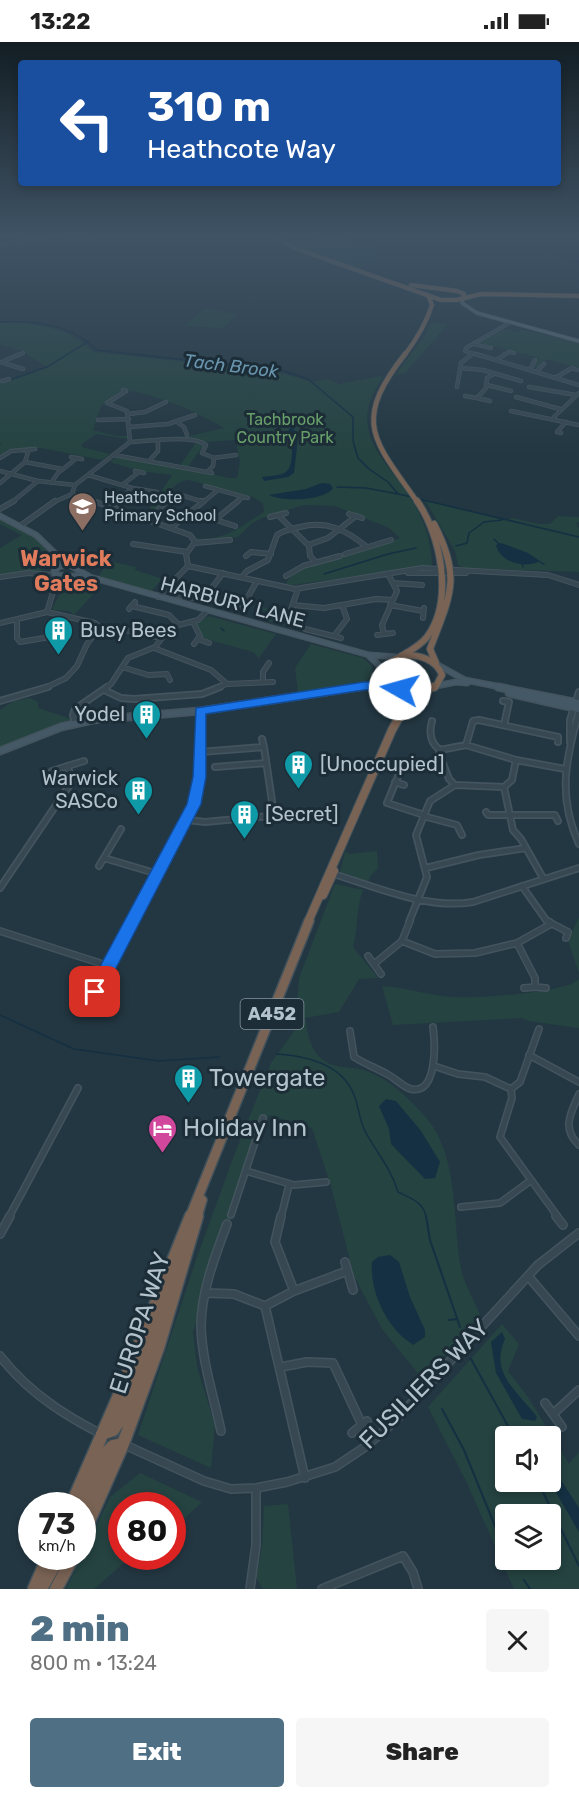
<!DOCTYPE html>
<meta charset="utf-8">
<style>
body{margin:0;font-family:Rubik,sans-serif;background:#f6f6f6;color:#222;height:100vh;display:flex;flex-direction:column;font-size:22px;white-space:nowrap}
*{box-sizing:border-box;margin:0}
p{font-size:20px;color:#767676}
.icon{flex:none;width:33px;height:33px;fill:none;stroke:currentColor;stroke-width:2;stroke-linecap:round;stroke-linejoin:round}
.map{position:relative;height:1547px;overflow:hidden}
.panel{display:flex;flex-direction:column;background:#fff;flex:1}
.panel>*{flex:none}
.guide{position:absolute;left:18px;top:18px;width:543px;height:126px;border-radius:6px;box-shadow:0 3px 9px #0003;background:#1a4fa0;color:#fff;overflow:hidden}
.fabs{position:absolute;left:495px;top:1384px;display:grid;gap:12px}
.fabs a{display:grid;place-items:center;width:66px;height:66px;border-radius:6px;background:#fff;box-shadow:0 3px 9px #0003;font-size:30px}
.speed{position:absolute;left:18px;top:1450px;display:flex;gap:12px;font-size:30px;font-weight:700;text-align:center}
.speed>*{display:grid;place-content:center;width:78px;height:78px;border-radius:50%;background:#fff;box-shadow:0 3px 9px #0003;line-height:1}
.speed small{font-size:15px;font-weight:400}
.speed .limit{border:9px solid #d22;background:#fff;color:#111}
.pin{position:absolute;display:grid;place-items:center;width:51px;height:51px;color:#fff;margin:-26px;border-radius:12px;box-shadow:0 3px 9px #0006}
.me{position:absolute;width:66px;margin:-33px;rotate:277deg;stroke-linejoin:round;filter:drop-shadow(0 0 4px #0008)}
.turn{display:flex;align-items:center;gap:21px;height:126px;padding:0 30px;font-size:27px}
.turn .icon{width:78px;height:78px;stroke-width:2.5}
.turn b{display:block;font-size:42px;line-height:51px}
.round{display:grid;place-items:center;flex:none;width:63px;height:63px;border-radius:6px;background:#f6f6f6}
.overview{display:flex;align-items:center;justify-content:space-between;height:102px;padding:0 30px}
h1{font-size:36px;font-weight:800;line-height:45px;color:#4f6f85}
.action{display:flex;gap:12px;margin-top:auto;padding:12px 30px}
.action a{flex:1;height:69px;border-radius:6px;background:#4f6f85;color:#fff;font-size:24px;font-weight:800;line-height:69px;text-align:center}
.action a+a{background:#f6f6f6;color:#222}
.status{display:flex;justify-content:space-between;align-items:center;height:42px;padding:0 30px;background:#fff;direction:ltr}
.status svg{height:16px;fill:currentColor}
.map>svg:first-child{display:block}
</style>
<div class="status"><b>13:22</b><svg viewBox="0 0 49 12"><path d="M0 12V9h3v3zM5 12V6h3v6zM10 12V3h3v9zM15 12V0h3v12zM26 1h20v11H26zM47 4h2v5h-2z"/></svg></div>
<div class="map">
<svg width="579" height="1547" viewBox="0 0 579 1547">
<rect width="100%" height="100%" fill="#233742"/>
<path fill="#254341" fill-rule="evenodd" d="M347,196L349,202L375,203L374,209L377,216L360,226L285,200L319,201V197Z
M205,266L234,272H237L223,286L184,284Z
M23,280C53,286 72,289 94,310L274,329L312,340L328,337L339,342L381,334L383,335C343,393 389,417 414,462C425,481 432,502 432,524L292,543L286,542C296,517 375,507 400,496L389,486L335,464L304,463L262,476L251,482L238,495L200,500L196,496C223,500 242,484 264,470L263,462L253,455L189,438C172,438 159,464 149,475L140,472L149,468L172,433L139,429L110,420L118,414L179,425L197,399L188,396L133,399V397L190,394L224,386C192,367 160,354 123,347L101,364L93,388L116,394H129L128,397L96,392L82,402V405L110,412L102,418L41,406L10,407L0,413V403L2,402L0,401V341L27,333L47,325L21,309L0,303V281ZM236,398L240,420L237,436H228L187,426L206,400Z
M431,280L448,282L405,331L395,333L425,294Z
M502,286L518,290L521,287L579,301V326L546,317L541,325L533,326L539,316L470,299L488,295Z
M425,458L509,478L512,476L538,482H550L558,474L579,475V480L576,481L579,487V530L464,526L458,523L455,509Z
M0,476L35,495L52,515V525L40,529L0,533V506L22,493L0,482Z
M109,519L136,525L135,528L166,538H161L151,550L97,536Z
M79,536L101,544L74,573L69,569L54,568L52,566L67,540Z
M259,563L264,564V566L289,569L287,579L304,581L303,588L265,578L269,570L256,566Z
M209,574L276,592L259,616L253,610L202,596L197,581Z
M311,602L363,616L372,624C373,628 372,634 369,637C358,647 313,649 298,651L295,626Z
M405,621L421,624L429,630V636L426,641L412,643L397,636V626Z
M30,656L38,660V666L72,677L12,703L0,706V668L14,659Z
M377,809L378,826L371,833L368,840L340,830L345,810L350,812Z
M335,842L363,848C356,866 358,886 353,905L378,936L359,937L339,970L305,976C309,1001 314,1021 342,1025C351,1026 361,1026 369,1030C390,1038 408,1056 423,1072C460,1112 452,1176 461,1226C464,1242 474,1258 480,1273L422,1340L416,1329L382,1287L354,1234L331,1144L312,1086L269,1073L228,1183L193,1290L197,1325L215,1383L211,1426L138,1393L197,1215L235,1111L271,1021L295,988L299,936Z
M579,875V931L568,899Z
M579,937V986L529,979L522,976L393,983L382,944C405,945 427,953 451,955C472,957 567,951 579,937Z
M502,1282L519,1302L508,1329L528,1355L569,1422L579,1410V1547H514L466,1439L428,1365ZM506,1395H550V1440H506ZM506,1473H550V1518H506Z
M140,1431L202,1460L173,1487L172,1464H122V1515H131L94,1547H66L110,1455Z
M288,1462L297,1547H266L262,1546L256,1535L262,1505L264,1464Z"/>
<path fill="#143042" d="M289,371L300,377L294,387L298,396L294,431L288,435L264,439L262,435C269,434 282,434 287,429C294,422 293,399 288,390L293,378L287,373Z
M322,441L330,442L333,446C325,459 282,460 269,453L306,447Z
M501,501L528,511L540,519C526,527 500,521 496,503Z
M386,1057L396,1059L421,1089L440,1120L435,1136L425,1137L391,1102L389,1087L379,1064Z
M390,1213L399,1220L410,1255L425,1288V1295L413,1303C407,1298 399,1293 395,1287C380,1269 370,1243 372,1220L378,1215Z
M502,1290L505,1297C489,1331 518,1350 537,1375L535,1379L522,1377L496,1331L491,1300Z
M552,1424L579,1466V1490L550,1440Z"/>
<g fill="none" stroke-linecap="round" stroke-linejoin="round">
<path stroke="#143042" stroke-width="1.5" d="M528,196L545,208L579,220
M0,280C34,279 72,282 96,308L284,329L308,337L353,375V399L358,416L369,427L388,440L398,452L412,455
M10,338L47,325L89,299
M337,445L366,446L398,452
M419,457L579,495
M494,497L499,502
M456,504L467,501L469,491L484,480L502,478
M540,520L544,522
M522,522L523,525
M324,532L388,512L416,506
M221,586L224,589
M0,973L74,1007L159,1019L219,1015
M277,1012C307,1014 342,1022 354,1053C359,1065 359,1078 365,1089C376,1110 391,1126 398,1150C410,1156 424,1160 426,1175"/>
<path stroke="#143042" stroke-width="2" d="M426,1174L430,1198L460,1285
M449,1278L457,1277
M471,1317L514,1395
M442,1367L464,1408L506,1511
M538,1440L579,1524
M524,1538L530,1547"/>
<defs>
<path id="street-far5" d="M70,196L72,198
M85,199L92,196
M0,201L7,203
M16,201L42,196
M473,302L491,306
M17,314L23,311
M481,314L465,309L466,306L509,281
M503,314L509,310L514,311"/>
<path id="street-far4" d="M476,312L579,343
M496,318L505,312
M0,320L23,327
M2,320L20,312
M460,326L483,328L521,339
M530,328L535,318
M537,329L544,322
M555,336L572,326L577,328
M2,339L9,337
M487,343L511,349
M457,345L461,321L471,313
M529,345L576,353
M465,354L477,356
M516,355L560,367
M490,359L477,356L486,346L487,336L494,332
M511,369L579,383
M129,372L145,370L166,360
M554,375L579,351
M98,378L129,377
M177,380L184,385L187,393
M130,385L168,382L195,373
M561,391L557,390L566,380
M130,400C148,399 193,392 206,403L202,411L214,416L213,424L208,429
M114,413L212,431
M71,415L82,417
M0,416L11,409L35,407
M213,416L236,413
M150,418L158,409V399
M25,420L62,427
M0,429L38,439L75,443
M135,429L144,431
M88,433L132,446L157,450
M0,441L25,420L29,407
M51,441L58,431L77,416
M122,443L139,430
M205,444L248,456
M178,452L203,460
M11,461L38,439
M52,461L72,452
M97,461L72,452L75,443L130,400L127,369L107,361L126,349L123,348
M117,461L132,446
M202,461L218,448
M236,461L243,455"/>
<path id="street-far3" d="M93,459L190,493L195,500L186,512L188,524
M201,459L203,460
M110,466L119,459
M0,467L14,459
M191,470L235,484
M349,472L362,476
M278,473L309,504L310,514L316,520
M270,475L286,471
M148,478L165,461
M215,478L238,459
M20,484L55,459
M171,486L204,459
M195,501L230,498
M133,502L187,510
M308,503L328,496L356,474
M345,512L391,498
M246,514L251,510L271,512
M188,524L295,547L422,526L548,533L579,543
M408,531H466
M286,534L303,524L340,514
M0,535L28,531L54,533
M242,535L247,529L268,518L277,493C284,488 291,487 300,485C327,478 346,488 367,505
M393,541L422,543
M176,553L232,563
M158,555L188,524
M202,559L223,531
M293,563L324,566L376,557L393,558
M390,563L423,569
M132,564L169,573L178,582
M129,567L135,560
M241,567L257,539
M291,567L298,547
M47,570L53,550L68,535
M423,576L424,566
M17,578V596L20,600L62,593
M193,580L200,594L194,602
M0,581L47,570L95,581L100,585
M100,585H111L161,596
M305,587L341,596
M384,592L382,583L397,549L388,532
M377,593L393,591
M334,594L347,577L342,563
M198,597L209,601
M154,606L211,628L227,642L216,646
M122,625L148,633L167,632L170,638
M263,641V630L269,621
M227,642L273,640
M45,646L66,636L77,624L87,602L100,585
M105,646L111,642L128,616L155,605L171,585L198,578L208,568"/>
<path id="street-far2" d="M104,648L121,656L134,657L202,652L220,645
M0,659L48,645
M503,659L509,660L504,683
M579,669C566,718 557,754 579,802
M432,679C429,690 430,701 440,708
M75,681L73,673L75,667L107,645
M570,700V678L579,650
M466,703L473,679L479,678L558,695V700
M466,703L516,718L512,738L504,745L455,743L449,737L439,711L440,708Z
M264,705L274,773
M200,710L264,705L262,697
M516,718L565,727
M215,725L266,721
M52,729L84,719
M399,732L387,761L424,773
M395,740L404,743
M504,745L513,788L521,797L543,836
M486,770L488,773H555L558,779
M423,774L457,783L462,793
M187,778L205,780L302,771
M104,816L158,832
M99,824L121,787
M426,826L479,813L526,806
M333,832C377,845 427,868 473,860L579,826
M522,844L546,878L550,880
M0,846L69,744L72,736L67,724
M132,880L194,763L199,735L200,669
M409,880L427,835L416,793L430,759L455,743"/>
<path id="street-far1" d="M547,879L568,890L566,896
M0,889L109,924
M402,899L435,912L475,911L517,901L551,882
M517,901L535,936V945L524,946
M368,914L381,932
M374,922L402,899L410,879
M535,945L546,946
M95,950L133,879
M350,989L354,1015C365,1022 376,1026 387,1032C395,1036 403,1045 411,1047C438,1053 435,1000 433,985
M529,1013L579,1040
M434,1024L458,1032L485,1035L511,1047L520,1040L539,987
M511,1047L512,1056L500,1095L558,1175
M579,1052C571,1071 561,1086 579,1103
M246,1129L294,1143L326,1140
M461,1165L500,1161L530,1139
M231,1173L263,1076
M9,1175L78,1046
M281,1175L289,1143"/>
<path id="street" d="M281,1174L275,1200L294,1249
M556,1174L563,1183
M0,1192L10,1174
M345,1220L353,1248
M528,1234L579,1294
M207,1251L234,1252L265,1264L294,1249L347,1229
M265,1264L305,1436
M0,1314C31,1354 72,1378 117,1400
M281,1325L307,1320L333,1321L362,1383
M545,1361L553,1372L579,1348
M553,1372L562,1385
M221,1389C214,1355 202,1320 201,1285C201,1250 215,1214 227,1182
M352,1391L367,1379
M125,1403L204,1439L231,1447L256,1446L287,1440L335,1425L365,1405L395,1379L538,1223L579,1191
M250,1547L256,1503V1446
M322,1547L403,1514L413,1530L418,1547"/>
<path id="secondary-far1" d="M0,474L36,493L66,522
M68,522L90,535L54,533V529L59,525Z
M90,535L369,613L397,615
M369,614L384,628
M438,623L465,638L506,646
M371,641L379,638L384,631
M436,644L456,640L467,641
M349,646L364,644L397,646"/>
<path id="secondary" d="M376,645L397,646
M498,645L579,661
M509,651L579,667
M0,709L61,685L92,678L200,669L359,645"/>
<path id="primary" d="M463,257L462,261L477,271L579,299"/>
<path id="highway-far5" d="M277,196L297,207L441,258H457L481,252L579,254
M411,243L457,249L464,252V256
M404,314C416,298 426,282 432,263L428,253"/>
<path id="highway-far4" d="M405,312C351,381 374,398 418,461"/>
<path id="highway-far3" d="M434,482C462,536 450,554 430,607L436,621
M401,614C410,609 420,604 427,595C454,559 441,493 417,459
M401,646L393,642L384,629C394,606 434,610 442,633L436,644L429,646"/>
<path id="highway-far2" d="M397,645L413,648L434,645
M407,669L428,648
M323,853L334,829
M308,880L392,688L407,661V654L400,647"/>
<path id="highway-far1" d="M190,1175L309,879
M197,1175L202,1158"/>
<path id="highway" d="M102,1392L113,1388L122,1375L174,1243
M71,1464L118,1356L191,1174
M82,1467L106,1411L113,1404L123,1402
M82,1495L123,1402L158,1306L197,1174
M34,1547L48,1515
M41,1547L59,1515
M56,1547L73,1515"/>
</defs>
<use href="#street-far5" stroke="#44545e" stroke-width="4"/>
<use href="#street-far4" stroke="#44545e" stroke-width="4.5"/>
<use href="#street-far3" stroke="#44545e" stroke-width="6"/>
<use href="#street-far2" stroke="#44545e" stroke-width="8"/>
<use href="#street-far1" stroke="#44545e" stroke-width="8"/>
<use href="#street" stroke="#44545e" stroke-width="10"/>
<use href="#secondary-far1" stroke="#44545e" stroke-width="7"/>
<use href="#secondary" stroke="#44545e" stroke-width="9"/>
<use href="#primary" stroke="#44545e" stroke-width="4.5"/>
<use href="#highway-far5" stroke="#42525c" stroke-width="5"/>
<use href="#highway-far4" stroke="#42525c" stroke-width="6"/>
<use href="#highway-far3" stroke="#42525c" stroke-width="8"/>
<use href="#highway-far2" stroke="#42525c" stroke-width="10"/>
<use href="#highway-far1" stroke="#42525c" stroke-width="12"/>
<use href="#highway" stroke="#42525c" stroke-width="15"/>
<use href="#street-far5" stroke="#374852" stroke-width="2"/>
<use href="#street-far4" stroke="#374852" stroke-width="3"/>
<use href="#street-far3" stroke="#374852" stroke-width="4"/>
<use href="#street-far2" stroke="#374852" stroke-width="4.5"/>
<use href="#street-far1" stroke="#374852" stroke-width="5"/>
<use href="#street" stroke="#374852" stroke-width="7"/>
<use href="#secondary-far1" stroke="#455865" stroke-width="4.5"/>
<use href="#secondary" stroke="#455865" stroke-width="6"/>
<use href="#primary" stroke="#556772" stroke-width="3"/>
<use href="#highway-far5" stroke="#796354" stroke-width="4"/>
<use href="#highway-far4" stroke="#796354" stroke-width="4.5"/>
<use href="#highway-far3" stroke="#796354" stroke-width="6"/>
<use href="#highway-far2" stroke="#796354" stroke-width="8"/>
<use href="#highway-far1" stroke="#796354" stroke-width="9"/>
<use href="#highway" stroke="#796354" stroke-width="12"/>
</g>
<linearGradient id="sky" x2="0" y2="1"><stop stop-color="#131e24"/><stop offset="0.47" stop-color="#3f5365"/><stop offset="1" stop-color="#3f5365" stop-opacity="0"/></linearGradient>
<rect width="579" height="413" fill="url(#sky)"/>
<path fill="#1a73e8" stroke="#114b97" stroke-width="1.5" d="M385,639L404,644L406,647L400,651L385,647L364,648L206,672V735L201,762L101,955L95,957L89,955L87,950L89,945L187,762L193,735L196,666L364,640Z"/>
<defs>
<symbol id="school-pin" viewBox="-11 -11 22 30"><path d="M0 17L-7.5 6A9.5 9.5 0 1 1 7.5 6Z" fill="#8d6e63" stroke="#1c2d37"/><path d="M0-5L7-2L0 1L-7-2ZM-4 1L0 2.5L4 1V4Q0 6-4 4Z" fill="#fff"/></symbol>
<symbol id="building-pin" viewBox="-11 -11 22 30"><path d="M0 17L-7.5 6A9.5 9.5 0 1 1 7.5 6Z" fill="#0f9aa8" stroke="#1c2d37"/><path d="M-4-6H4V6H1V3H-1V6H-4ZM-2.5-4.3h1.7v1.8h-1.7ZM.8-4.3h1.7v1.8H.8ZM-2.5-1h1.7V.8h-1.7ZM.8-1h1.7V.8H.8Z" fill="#fff"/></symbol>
<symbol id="hotel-pin" viewBox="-11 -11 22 30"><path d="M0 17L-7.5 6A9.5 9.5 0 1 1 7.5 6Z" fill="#d1479c" stroke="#1c2d37"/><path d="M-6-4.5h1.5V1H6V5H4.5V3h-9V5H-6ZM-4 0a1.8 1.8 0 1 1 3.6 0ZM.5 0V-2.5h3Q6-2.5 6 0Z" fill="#fff"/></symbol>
</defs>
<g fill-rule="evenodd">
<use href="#school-pin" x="66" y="448" width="33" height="45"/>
<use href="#building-pin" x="42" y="572" width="33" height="45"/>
<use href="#building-pin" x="130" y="656" width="33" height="45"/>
<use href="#building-pin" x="282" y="706" width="33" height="45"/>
<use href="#building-pin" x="122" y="732" width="33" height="45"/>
<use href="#building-pin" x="228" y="756" width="33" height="45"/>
<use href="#building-pin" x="172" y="1020" width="33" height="45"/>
<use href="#hotel-pin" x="146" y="1070" width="33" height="45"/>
</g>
<g text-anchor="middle" stroke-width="6" stroke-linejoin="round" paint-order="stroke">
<g font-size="16" fill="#699f6a" stroke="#1c2d37">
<text x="285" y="383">Tachbrook<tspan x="285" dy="18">Country Park</tspan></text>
</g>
<g font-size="16" fill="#b4c2cc" stroke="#1c2d37" text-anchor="start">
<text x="104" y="461">Heathcote<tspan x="104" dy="18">Primary School</tspan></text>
</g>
<g font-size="18" font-style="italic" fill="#6a95ae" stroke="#1c2d37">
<text transform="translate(231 324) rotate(7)" y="6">Tach Brook</text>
</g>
<rect fill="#1c2d37" stroke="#86959f" stroke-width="1.5" x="240.5" y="957" width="63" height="30" rx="4.5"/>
<g font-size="18" font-weight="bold" fill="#b4c2cc">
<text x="272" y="978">A452</text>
</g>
<g font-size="20" fill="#b4c2cc" stroke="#1c2d37">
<text transform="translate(233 560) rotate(15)" y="7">HARBURY LANE</text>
</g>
<g font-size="20" fill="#b4c2cc" stroke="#1c2d37" text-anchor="start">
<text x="80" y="595">Busy Bees</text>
<text x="125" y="679" text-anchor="end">Yodel</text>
<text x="320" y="729">[Unoccupied]</text>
<text x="118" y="743" text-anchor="end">Warwick<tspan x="118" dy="23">SASCo</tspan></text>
<text x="265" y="779">[Secret]</text>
</g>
<g font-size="22" font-weight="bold" fill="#e07b5c" stroke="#1c2d37">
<text x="66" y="524">Warwick<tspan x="66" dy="25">Gates</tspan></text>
</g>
<g font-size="24" fill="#b4c2cc" stroke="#1c2d37" text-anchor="start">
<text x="209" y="1044">Towergate</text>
<text x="183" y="1094">Holiday Inn</text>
</g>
<g font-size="24" fill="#b4c2cc" stroke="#1c2d37">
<text transform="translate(140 1281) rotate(-72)" y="8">EUROPA WAY</text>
<text transform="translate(424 1342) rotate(-45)" y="8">FUSILIERS WAY</text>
</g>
</g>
</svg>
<div class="fabs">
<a><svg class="icon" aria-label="sound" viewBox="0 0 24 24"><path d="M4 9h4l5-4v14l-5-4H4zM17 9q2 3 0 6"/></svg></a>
<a><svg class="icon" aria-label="layers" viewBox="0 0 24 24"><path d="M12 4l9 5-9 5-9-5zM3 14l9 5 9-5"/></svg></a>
</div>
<div class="speed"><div>73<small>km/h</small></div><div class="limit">80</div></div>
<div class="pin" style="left:95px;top:950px;background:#d93025"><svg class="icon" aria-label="arrive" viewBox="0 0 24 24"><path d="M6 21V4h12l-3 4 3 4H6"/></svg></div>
<svg class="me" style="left:400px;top:647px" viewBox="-20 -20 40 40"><circle r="19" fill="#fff"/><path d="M0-13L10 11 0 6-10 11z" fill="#1a73e8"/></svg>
<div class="guide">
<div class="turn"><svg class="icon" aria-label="left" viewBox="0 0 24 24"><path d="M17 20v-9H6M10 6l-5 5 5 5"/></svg><div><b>310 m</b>Heathcote Way</div></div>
</div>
</div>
<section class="panel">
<div class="overview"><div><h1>2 min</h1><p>800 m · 13:24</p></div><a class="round"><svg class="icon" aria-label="close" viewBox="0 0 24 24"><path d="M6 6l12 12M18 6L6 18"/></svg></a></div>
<div class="action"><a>Exit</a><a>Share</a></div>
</section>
